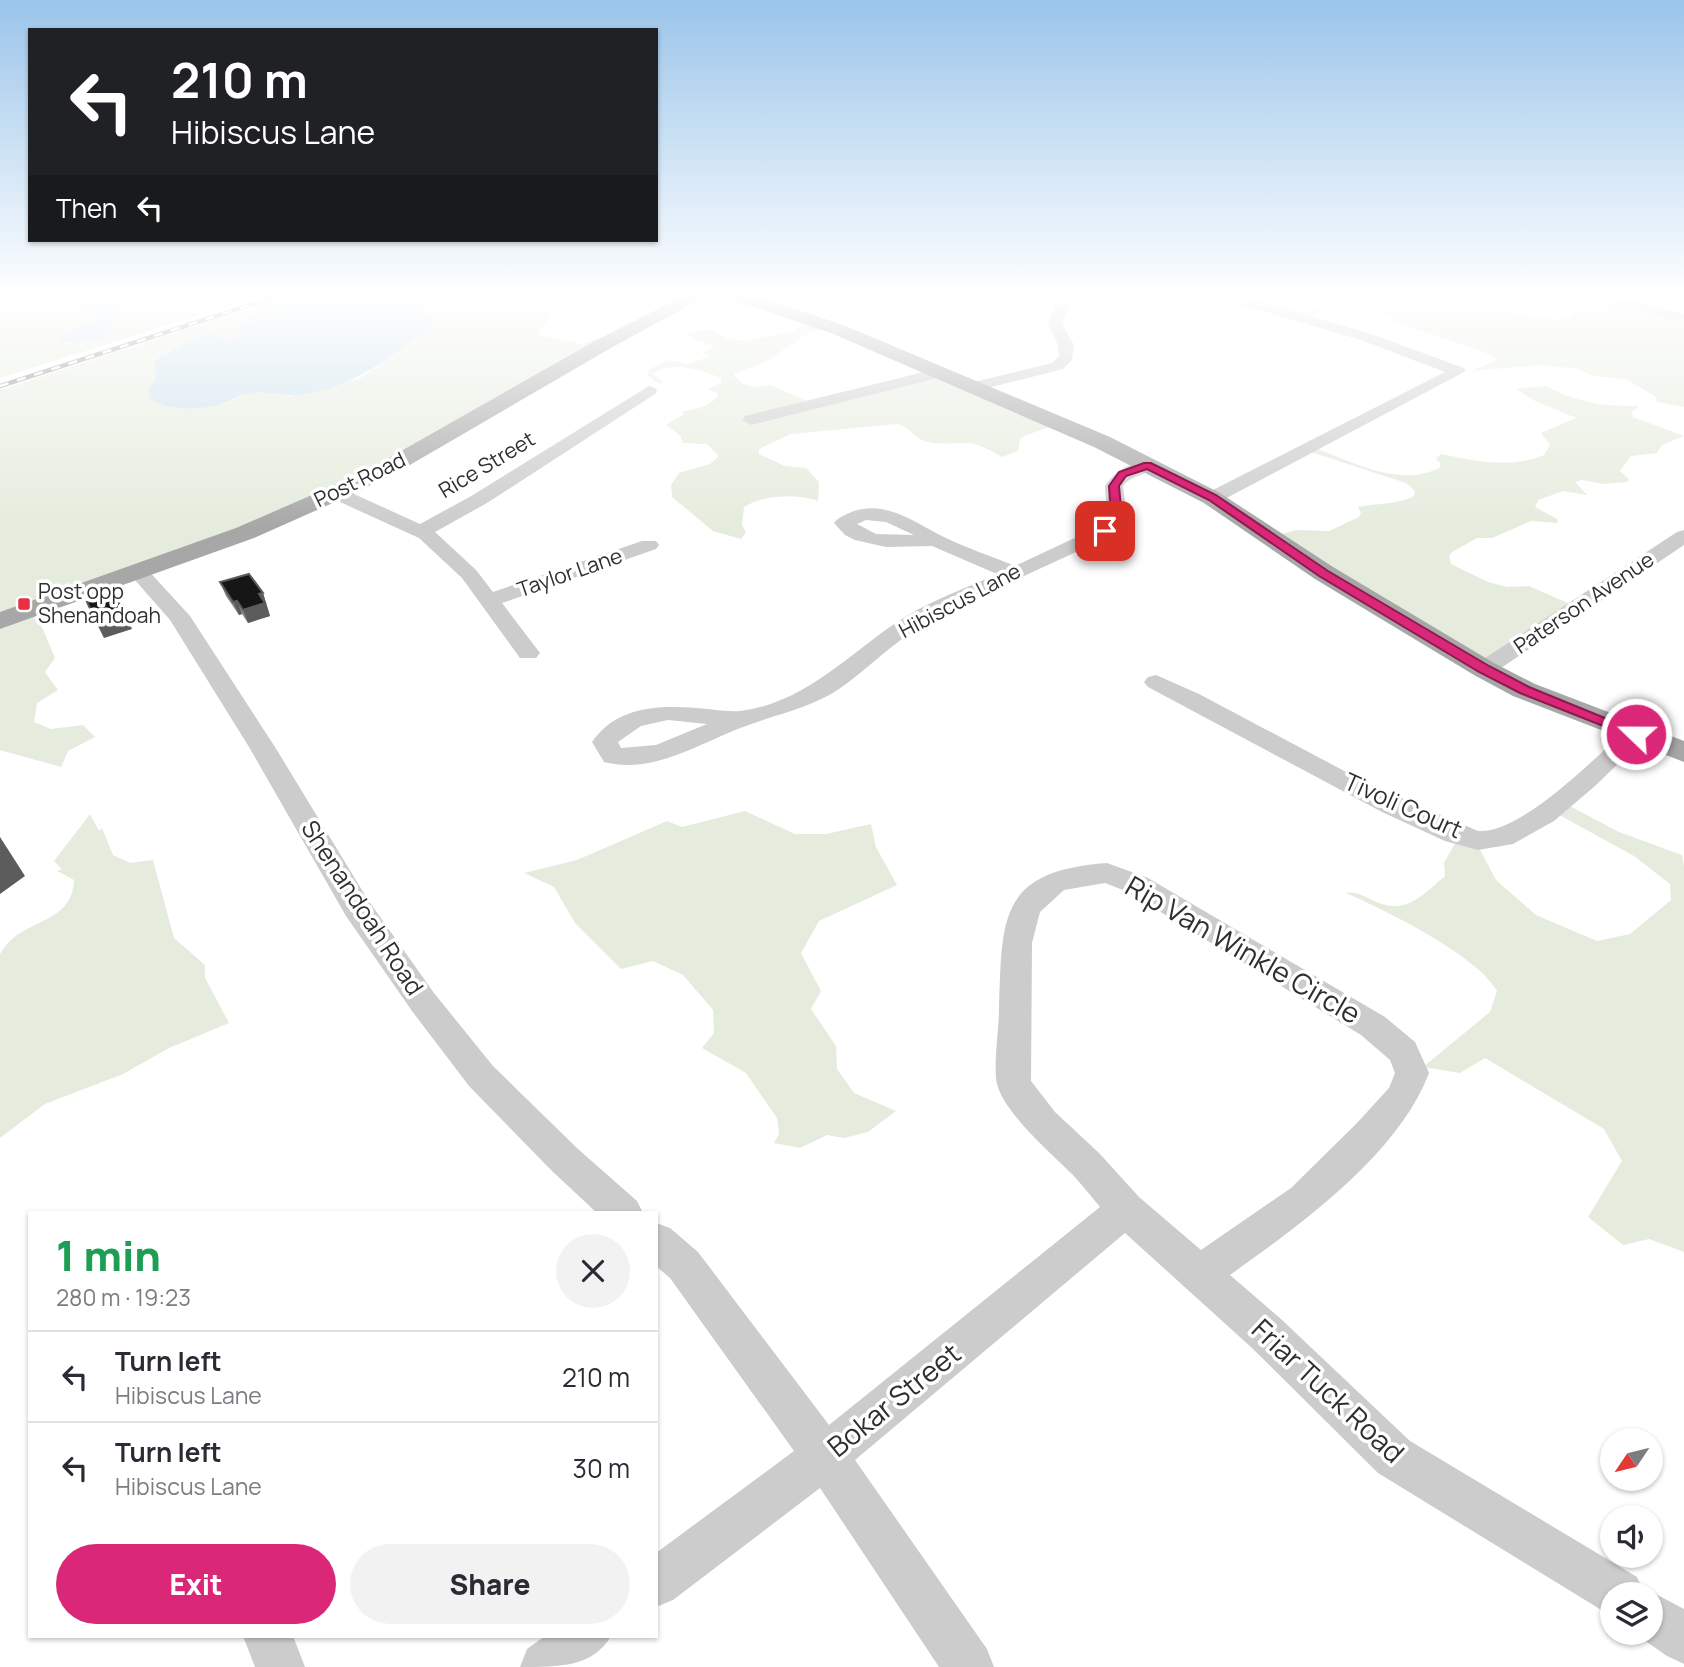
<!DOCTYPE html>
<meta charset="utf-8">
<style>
body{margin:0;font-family:Manrope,sans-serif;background:#f2f2f3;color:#2b2b33;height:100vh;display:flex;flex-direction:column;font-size:26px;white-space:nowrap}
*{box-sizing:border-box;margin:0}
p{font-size:23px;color:#7c7c81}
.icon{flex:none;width:38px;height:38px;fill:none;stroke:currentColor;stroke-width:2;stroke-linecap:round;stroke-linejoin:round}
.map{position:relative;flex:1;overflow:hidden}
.details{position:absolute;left:28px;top:1211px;width:630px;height:427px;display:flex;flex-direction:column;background:#fff;border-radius:0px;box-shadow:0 2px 5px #0004}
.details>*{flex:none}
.hud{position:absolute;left:28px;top:28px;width:630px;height:214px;border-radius:0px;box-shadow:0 2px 5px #0004;background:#202124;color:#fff;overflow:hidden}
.needle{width:46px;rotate:235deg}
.controls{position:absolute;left:1600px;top:1428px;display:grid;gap:14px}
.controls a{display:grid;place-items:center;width:63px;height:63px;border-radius:50%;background:#fff;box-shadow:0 2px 5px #0004;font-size:35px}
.pin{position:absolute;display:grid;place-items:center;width:60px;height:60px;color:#fff;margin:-30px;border-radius:14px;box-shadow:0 4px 10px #0006}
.me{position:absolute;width:77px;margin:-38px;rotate:292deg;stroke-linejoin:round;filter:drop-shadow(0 0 5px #0008)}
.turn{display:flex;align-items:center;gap:24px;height:147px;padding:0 28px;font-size:32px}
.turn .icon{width:91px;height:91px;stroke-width:2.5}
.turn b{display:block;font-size:49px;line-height:60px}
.then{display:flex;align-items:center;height:66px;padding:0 28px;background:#0003;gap:14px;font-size:26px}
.round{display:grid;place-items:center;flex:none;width:74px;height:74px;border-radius:37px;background:#f2f2f3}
.head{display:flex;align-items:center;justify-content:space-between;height:119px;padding:0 28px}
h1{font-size:42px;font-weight:800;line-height:52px;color:#1e9e55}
.primary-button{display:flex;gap:14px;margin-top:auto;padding:14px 28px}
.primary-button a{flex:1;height:80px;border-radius:42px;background:#db2777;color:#fff;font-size:28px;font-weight:800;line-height:80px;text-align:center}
.primary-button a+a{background:#f2f2f3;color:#2b2b33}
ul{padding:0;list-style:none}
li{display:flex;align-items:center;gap:21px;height:91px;padding:0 28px;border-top:2px solid #e1e1e2}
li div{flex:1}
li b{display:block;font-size:26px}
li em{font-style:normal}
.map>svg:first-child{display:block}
</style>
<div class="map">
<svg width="1684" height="1667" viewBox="0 0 1684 1667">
<rect width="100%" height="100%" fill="#fff"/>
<path fill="#e5ecdd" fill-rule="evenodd" d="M0,295H111L97,301L91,314L99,317L66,344L96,340L105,335L101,331L118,321L121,317L115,303L136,295H262L0,378Z
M291,295H568L562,299L538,335L581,344L636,328L375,473L29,612L39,620L55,658L45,672L58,690L37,703L34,722L51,729L83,725L95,737L68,751L61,767L0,750V390ZM286,303L435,323L386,361L358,379L290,396L262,391L244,394L223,404L149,391L157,376L154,359C166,354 202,331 212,333C223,336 225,344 238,337L240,323Z
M1331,295L1499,296L1489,305C1500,313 1559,323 1571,317C1571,316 1577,309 1578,308L1569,304L1592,295L1684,319V407L1657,402L1656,397L1626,379L1593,376L1579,369L1541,365L1471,371L1495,361L1497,357L1393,321C1386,310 1353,304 1340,306C1322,310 1315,321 1296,315L1336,300Z
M810,322L829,327L805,335L767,361L733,374L743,384L755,387L771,385L816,405L938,375L1057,424L1024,436L1020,439L1018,451L1002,457C991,451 978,442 965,443C950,443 934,446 920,439C913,435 908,427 897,424L791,434L759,449V454L785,466L806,468L819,482L818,501C796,493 763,495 744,507L742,525L746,532L741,539L713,531L672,497L671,485L679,473L710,464L719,456L707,444L683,443L680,435L666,425L684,414L683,411C698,409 708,407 718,396L717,393L708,389L721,383V378C701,370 673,360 653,374L663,382L660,384L647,375L649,370L667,360L688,364L711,356L704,353L714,346C705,341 691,341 687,333L710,329L728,339L746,341L793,331Z
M1546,386C1573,402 1608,407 1639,406L1632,412L1633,417L1684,436L1662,445L1657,453L1631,456L1620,471L1629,479L1627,482L1604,484L1582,480L1575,482L1587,495L1563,491L1538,500L1535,507L1557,519L1558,523L1531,521L1492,538H1477L1452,552L1449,556L1451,564L1488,582L1507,587L1529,586L1577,607L1485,668L1274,536L1297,530L1329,531L1359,517L1361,512L1358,507C1377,503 1396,505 1414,496L1415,491L1406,483L1308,451L1315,448C1353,462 1400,488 1439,468L1441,464L1436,459L1441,454C1475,461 1510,469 1544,455L1550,445L1541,433L1576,418L1535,401L1516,389Z
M1566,804L1619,832L1682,855L1684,866V1252L1649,1239L1623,1245L1588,1217L1622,1161L1604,1129L1485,1058L1460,1073L1423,1067L1490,1012L1497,991C1477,955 1385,910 1346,893C1356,891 1363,896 1372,900C1406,916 1420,897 1445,876L1444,863L1459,836L1475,840L1496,880L1536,915L1597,941L1630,934L1671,900L1670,884L1634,856L1552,811Z
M745,811L795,834H826L871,824L876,847L897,885L819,921L801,953L821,991L811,1009L836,1046L837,1069L854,1093L896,1111L868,1132L844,1138L827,1135L800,1148L774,1143L779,1134L777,1118L746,1073L702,1048L714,1033L713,1010L683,975L653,961L621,969L575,923L554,887L524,873L577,860L667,821L682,827Z
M90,814L99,831L102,828L113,855L130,863L153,860L174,938L205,965V978L229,1023L169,1048L123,1074L45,1104L0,1138V954C3,950 6,944 10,941C33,919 73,920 74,880L57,871L62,869L54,861Z"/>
<path fill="#c8dfec" d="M111,295H137L115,303V308L121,316L118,321L101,331L105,335L102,338L79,343L59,342L65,333L98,318L87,311L89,306Z
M345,299L411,302L436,323C393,356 354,388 299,395C280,397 264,389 245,394C236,396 229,402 220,404C199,411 171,410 151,400L148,391L157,376L154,360C166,354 202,332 212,333C223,336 225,344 238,337L240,322L245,318L286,303Z"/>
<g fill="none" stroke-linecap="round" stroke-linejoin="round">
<path fill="#ccc" fill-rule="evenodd" d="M1059,295H1073L1062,324L1074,345L1072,360L1063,369L972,392L966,390L964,387L966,384L1052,363L1059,356L1058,345L1048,324Z
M1216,295H1238L1371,334L1464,368L1466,371L1219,502H1205L1202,498L1205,494L1445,372L1361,340L1218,298Z
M1586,295H1610L1684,314V322L1588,298Z
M940,368L948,373L946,376L751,425L742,420L745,416Z
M649,386L655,388L657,391L655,394L487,503L435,532L476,570L493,592L642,541H656L659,545L656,549L502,603L540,653L536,658H520L462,578L419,538L329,497L327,493L336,487L343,489L420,524L473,495Z
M1148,460L1157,465C1148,476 1132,474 1123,486L1127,517L1112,535C1050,565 985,592 924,625C894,641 868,669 839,689C811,708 777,714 746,726C701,742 654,775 604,762L592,742C619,703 666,705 708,709C718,710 730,712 740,711C807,703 852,650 905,617C934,599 967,588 997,574L932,546L886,547L855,540L845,535L834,523C838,518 841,517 847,514C883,497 913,522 944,537C966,548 991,556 1015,566L1098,527L1107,516L1105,486C1116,470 1128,464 1148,460ZM866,520L886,522L914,535L876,534L857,524ZM668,720L707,724L656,745L621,748L618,742L641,726Z
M1684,530V545L1492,674H1476L1472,669L1476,664L1677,532Z
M139,566L146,568L190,616L275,747L368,900L434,993L493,1066L578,1149L637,1201L643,1213H597L552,1171L469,1086L412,1011L346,916L249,747L170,620L128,572L132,568Z
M1156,675L1199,694L1367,783L1478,831C1521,834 1596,757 1627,729L1636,726L1645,729L1649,734L1595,786L1554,821L1513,844L1478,850L1445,841L1382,812L1148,687L1144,682L1148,677Z
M1107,863L1148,878L1385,1017L1415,1042L1429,1073C1398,1155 1300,1225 1230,1275L1282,1320L1410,1441L1637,1577L1644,1593L1650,1591L1684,1609V1664L1667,1656L1634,1633H1650V1594H1612V1615L1603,1611L1378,1473L1252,1348L1125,1233L855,1460L987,1649L994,1667H939L820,1488L673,1600L656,1607V1553L794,1451L670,1278L656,1266V1223L670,1228L698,1252L829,1425L1100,1207C1091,1196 1082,1185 1072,1174C1052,1154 1004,1113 997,1084C993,1068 999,1028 999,1009C1002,917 999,871 1107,863ZM1105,883L1128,892L1361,1035L1390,1060L1395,1073L1389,1088L1357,1123L1291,1188L1201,1250L1139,1197L1099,1153L1055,1112L1031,1081L1032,943L1040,912L1064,890Z
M243,1636H293L305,1667H255Z
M545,1636H611C593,1667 560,1667 520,1667L527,1649Z"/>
<path fill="#a7a7a7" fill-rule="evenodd" d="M686,295H708L609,349L396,473L344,498L254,538L0,629V612L236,528L328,488L380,463L595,341Z
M727,295H753L843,325L1110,437L1220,493L1333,567L1494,663L1535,684L1684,741V762L1513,696L1474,675L1315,579L1204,503L1094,447L831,333L730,299Z"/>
<defs>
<path id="rail" d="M0,386L281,295"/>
</defs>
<use href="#rail" stroke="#848484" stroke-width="4.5"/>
<use href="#rail" stroke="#fff" stroke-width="2.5" stroke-dasharray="9" stroke-linecap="butt"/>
</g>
<path fill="#8a8a8a" d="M220,582L263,593L270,616L248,623L242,614L239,615L226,596Z"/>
<path fill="#5c5c5c" d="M263,593L270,616L248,623L243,610L259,594Z
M237,601L242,614L239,615L233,602Z
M126,616L132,629L104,638L97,624Z
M0,837L25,876L0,894Z"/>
<path fill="#161616" stroke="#5c5c5c" stroke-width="2" d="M249,574L263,593L259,594L265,603L243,610L237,601L233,602L220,582Z
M114,594L126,616L97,624L87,602Z"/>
<linearGradient id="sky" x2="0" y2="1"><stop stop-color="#9bc5ea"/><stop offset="0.56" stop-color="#fff"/><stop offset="1" stop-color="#fff" stop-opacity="0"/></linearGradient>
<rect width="1684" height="528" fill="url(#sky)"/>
<path fill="#db2777" stroke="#8e194d" stroke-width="2" d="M1144,463H1151L1216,495L1328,571L1489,666L1529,687L1644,734L1642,737H1631L1520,693L1479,672L1319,576L1209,500L1147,469L1126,476L1119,486L1122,517L1109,533H1101L1100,531L1111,517L1109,486L1119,472Z"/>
<rect fill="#e82f40" stroke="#fff" stroke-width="2.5" x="17" y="597" width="14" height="14" rx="3.5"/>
<g text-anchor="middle" stroke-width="7" stroke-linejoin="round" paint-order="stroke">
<g font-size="21" fill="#2f2f2f" stroke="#fff">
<text transform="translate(487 465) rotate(-31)" y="7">Rice Street</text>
<text transform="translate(360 480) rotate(-26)" y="7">Post Road</text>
<text transform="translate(570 573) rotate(-19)" y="7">Taylor Lane</text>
<text transform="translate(960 601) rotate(-28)" y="7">Hibiscus Lane</text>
<text transform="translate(1584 603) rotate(-34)" y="7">Paterson Avenue</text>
</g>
<g font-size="21" fill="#2f2f2f" stroke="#fff" text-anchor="start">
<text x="38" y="599">Post opp<tspan x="38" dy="24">Shenandoah</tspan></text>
</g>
<g font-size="24" fill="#2f2f2f" stroke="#fff">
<text transform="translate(1403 806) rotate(24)" y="8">Tivoli Court</text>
<text transform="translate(362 908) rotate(57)" y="8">Shenandoah Road</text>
</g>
<g font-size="28" fill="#2f2f2f" stroke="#fff">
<text transform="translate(1243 950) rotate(30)" y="10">Rip Van Winkle Circle</text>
<text transform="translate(1328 1391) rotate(43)" y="10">Friar Tuck Road</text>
<text transform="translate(894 1400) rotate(-39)" y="10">Bokar Street</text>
</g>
</g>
</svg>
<div class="controls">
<a><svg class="needle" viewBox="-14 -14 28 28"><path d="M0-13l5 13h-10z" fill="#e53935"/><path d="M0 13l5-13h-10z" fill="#7c7c81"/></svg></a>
<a><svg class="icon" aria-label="sound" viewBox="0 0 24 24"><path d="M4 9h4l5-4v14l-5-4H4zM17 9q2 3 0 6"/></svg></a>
<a><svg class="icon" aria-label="layers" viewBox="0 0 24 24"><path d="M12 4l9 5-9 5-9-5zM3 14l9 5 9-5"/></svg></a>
</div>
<div class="pin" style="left:1105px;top:531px;background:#d93025"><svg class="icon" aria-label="arrive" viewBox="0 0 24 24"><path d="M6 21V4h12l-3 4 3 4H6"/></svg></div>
<svg class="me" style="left:1636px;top:734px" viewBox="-20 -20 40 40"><circle r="17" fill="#db2777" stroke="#fff" stroke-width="3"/><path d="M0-11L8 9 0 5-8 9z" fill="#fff"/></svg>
<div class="hud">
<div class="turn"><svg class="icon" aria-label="left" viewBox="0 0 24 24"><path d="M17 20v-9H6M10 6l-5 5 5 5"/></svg><div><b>210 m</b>Hibiscus Lane</div></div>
<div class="then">Then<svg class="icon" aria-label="left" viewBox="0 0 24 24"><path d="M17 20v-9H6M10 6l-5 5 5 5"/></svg></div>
</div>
<section class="details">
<div class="head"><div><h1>1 min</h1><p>280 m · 19:23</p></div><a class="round"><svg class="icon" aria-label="close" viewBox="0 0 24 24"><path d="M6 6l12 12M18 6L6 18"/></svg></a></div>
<ul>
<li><svg class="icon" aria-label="left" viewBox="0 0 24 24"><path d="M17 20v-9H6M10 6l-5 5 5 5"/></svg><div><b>Turn left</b><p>Hibiscus Lane</p></div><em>210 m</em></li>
<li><svg class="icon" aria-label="left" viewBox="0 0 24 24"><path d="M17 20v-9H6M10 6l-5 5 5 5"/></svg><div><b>Turn left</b><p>Hibiscus Lane</p></div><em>30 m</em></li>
</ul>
<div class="primary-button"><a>Exit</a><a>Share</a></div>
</section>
</div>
